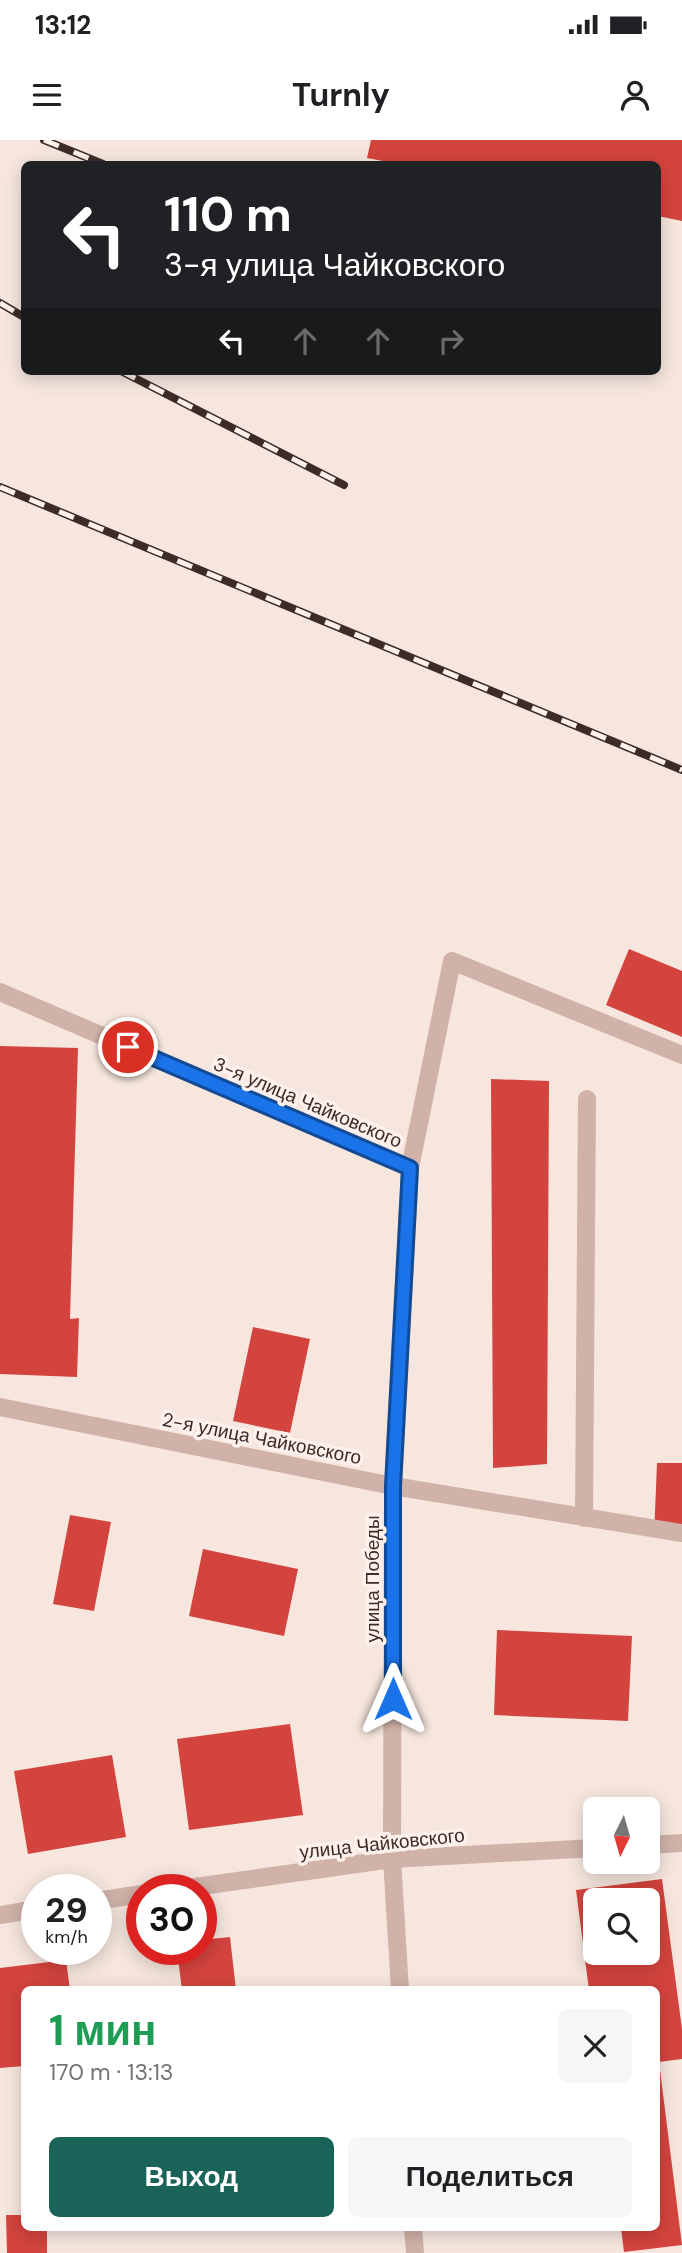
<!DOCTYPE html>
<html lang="ru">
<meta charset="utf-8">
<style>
body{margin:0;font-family:"DM Sans",sans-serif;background:#f6f6f6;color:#202124;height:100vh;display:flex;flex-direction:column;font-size:26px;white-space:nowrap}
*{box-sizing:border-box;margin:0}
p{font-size:23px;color:#757577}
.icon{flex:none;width:38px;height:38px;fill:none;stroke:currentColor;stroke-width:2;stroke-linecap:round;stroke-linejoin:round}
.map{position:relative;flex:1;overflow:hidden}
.drawer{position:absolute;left:21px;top:1846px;width:639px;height:245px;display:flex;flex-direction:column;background:#fff;border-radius:10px;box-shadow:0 4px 18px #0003}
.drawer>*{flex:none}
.top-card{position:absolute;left:21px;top:21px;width:640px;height:214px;border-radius:10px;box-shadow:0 4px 18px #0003;background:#202124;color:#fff;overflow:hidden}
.needle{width:46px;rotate:185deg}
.controls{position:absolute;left:583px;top:1657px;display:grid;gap:14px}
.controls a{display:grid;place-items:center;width:77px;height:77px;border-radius:10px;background:#fff;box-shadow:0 4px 18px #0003;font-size:35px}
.speed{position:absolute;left:21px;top:1734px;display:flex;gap:14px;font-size:35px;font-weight:700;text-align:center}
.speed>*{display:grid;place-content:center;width:91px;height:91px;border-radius:50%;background:#fff;box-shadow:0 4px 18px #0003;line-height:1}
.speed small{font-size:18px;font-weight:400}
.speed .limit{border:10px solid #d22;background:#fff;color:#111}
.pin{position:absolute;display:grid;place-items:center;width:60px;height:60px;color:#fff;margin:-30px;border:4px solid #fff;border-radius:50%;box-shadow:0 2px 7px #0007}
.me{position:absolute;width:77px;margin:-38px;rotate:0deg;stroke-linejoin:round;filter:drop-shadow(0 0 5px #0008)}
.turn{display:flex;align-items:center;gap:24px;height:147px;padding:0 28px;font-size:32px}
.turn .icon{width:91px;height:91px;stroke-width:2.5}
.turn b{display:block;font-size:49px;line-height:60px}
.lanes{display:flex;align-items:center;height:66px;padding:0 28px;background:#0003;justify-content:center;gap:35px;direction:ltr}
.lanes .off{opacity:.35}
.round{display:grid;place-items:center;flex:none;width:74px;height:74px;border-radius:10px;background:#f6f6f6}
.overview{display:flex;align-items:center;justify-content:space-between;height:119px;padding:0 28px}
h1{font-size:42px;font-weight:700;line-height:52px;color:#1e9e55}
.cta{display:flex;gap:14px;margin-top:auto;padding:14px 28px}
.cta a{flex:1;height:80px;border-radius:10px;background:#196359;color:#fff;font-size:28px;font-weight:700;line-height:80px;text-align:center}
.cta a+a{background:#f6f6f6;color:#202124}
.status{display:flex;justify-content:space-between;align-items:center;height:49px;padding:0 35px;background:#fff;direction:ltr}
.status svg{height:19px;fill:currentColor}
header{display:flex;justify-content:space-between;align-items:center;height:91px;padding:0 28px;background:#fff;font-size:32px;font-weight:700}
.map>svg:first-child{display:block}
</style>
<div class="status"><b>13:12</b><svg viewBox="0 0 49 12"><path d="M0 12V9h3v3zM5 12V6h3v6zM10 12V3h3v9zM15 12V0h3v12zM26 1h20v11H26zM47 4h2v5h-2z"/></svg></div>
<header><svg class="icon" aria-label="menu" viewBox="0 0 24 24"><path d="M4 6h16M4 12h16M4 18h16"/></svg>Turnly<svg class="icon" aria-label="person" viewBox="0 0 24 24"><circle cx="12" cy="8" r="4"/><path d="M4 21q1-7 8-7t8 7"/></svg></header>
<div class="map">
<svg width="682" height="2113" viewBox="0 0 682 2113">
<rect width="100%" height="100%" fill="#f6e6de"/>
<path fill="#d4443e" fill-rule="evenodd" d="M371,0H682V81L658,76V24H399L367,18Z
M629,809L682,831V897L606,865Z
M0,906L78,908L70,1179L79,1178L77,1237L0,1234Z
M491,939L549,941L547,1324L493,1328Z
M253,1187L310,1199L290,1293L233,1281Z
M657,1323H682V1397H654Z
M70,1375L111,1382L94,1471L53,1464Z
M203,1409L298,1429L284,1496L189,1476Z
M497,1490L632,1496L628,1581L494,1575Z
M290,1584L303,1675L189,1690L177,1599Z
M112,1615L126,1697L28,1714L14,1631Z
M662,1739L682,1889V1919L659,1922L682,2105L624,2112L621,2088H656V1850H589L576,1750ZM595,1760H648V1813H595Z
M230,1797L236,1850H182L177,1810H201V1800Z
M66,1820L70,1850H24V1926L0,1928V1828Z
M6,2075H24V2088H47V2113H7Z"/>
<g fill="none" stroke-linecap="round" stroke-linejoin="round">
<path stroke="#d0b2a8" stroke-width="18" d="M0,852L410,1028
M0,1267L393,1346L682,1393
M584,1378L587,959
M648,1705L682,1703
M174,1750L392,1719L595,1708
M96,1761L142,1754
M0,1775L37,1769
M400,1850L392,1719L393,1346L410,1028L452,821L682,915
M413,2088L415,2113"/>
<defs>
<path id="rail" d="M44,0L103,24
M0,163L24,177
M121,231L344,345
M0,347L682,630"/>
</defs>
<use href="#rail" stroke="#3c2b29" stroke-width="8"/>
<use href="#rail" stroke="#fcf1eb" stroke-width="5" stroke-dasharray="16" stroke-linecap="butt"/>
</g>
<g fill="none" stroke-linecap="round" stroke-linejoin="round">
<defs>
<path id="route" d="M128,907L410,1028L393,1346V1559"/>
</defs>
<use href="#route" stroke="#114b97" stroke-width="18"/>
<use href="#route" stroke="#1a73e8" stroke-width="12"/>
</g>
<g text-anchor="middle" stroke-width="7" stroke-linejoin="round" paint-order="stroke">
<g font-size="19" fill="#3c2b29" stroke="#fcf1eb">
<text transform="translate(308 962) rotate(23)" y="7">3-я улица Чайковского</text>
<text transform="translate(262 1298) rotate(11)" y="7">2-я улица Чайковского</text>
<text transform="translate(372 1439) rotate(-90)" y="7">улица Победы</text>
<text transform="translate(382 1703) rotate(-6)" y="7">улица Чайковского</text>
</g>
</g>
</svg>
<div class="controls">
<a><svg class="needle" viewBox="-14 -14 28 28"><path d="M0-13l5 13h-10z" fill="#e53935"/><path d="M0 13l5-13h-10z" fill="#757577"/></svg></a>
<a><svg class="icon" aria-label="search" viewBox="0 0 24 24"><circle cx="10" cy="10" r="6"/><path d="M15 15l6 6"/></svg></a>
</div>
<div class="speed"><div>29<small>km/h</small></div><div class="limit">30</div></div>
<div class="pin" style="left:128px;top:907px;background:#d93025"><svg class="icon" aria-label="arrive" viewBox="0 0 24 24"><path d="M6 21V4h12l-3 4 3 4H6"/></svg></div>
<svg class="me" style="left:393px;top:1559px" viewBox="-20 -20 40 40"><path d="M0-17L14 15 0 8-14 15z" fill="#1a73e8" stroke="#fff" stroke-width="4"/></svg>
<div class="top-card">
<div class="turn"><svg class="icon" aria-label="left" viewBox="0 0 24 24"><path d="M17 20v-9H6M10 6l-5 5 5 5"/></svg><div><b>110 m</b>3-я улица Чайковского</div></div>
<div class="lanes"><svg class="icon" aria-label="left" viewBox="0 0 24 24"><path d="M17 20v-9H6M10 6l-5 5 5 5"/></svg><svg class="icon off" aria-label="ahead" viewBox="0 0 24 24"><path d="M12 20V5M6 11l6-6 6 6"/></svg><svg class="icon off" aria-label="ahead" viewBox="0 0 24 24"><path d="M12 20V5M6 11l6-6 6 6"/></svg><svg class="icon off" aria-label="right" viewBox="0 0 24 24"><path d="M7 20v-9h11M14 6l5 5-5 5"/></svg></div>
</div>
<section class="drawer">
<div class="overview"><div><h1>1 мин</h1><p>170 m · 13:13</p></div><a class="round"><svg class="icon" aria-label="close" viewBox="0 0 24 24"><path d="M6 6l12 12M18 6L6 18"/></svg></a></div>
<div class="cta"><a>Выход</a><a>Поделиться</a></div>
</section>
</div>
